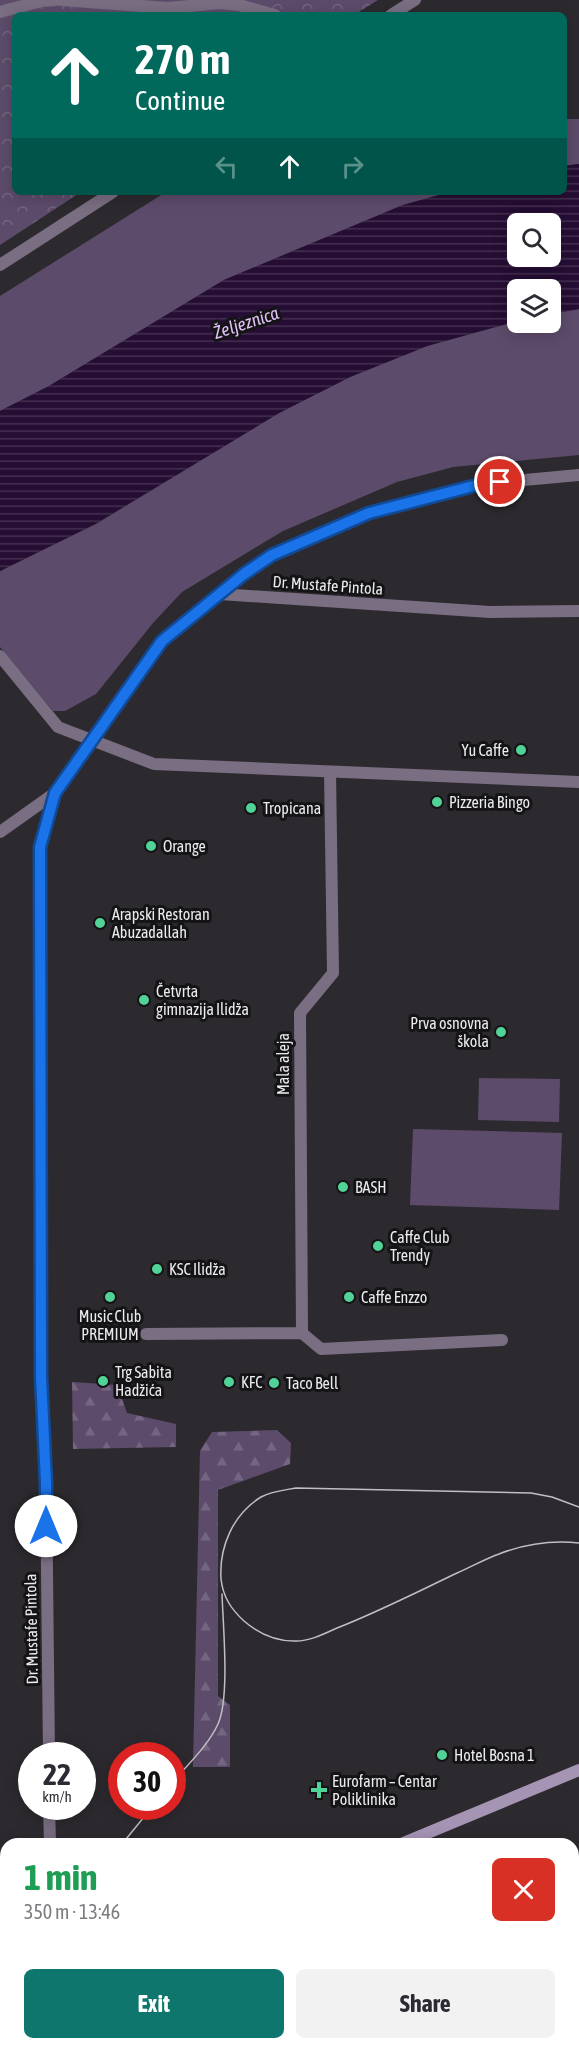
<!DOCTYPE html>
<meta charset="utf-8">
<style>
body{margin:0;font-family:"Asap Condensed",sans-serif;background:#f2f2f3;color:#2b2b33;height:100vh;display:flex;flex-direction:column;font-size:22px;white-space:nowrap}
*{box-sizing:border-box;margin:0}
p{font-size:20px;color:#7c7c81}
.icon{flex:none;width:33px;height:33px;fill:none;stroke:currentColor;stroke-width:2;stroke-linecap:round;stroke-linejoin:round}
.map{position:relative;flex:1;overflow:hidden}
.sheet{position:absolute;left:0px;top:1838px;width:579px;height:212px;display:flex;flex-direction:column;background:#fff;border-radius:18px 18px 0 0;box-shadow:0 3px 15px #0003}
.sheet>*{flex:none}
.top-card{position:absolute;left:12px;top:12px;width:555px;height:183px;border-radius:9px;box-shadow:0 3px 15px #0003;background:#00695c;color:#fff;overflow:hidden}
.controls{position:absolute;left:507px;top:213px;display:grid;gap:12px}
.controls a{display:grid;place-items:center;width:54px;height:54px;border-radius:9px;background:#fff;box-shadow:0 3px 15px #0003;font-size:30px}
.speed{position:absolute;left:18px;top:1742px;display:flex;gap:12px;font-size:30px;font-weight:700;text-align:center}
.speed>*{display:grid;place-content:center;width:78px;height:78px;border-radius:50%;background:#fff;box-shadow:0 3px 15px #0003;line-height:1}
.speed small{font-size:15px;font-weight:400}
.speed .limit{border:9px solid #d22;background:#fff;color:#111}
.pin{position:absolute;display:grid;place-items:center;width:51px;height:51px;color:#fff;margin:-26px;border:3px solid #fff;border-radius:50%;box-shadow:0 2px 6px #0007}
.me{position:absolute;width:66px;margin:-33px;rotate:0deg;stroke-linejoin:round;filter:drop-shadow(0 0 4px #0008)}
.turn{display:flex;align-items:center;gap:21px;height:126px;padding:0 24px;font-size:27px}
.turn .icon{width:78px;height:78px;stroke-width:2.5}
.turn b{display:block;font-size:42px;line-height:51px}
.lanes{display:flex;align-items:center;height:57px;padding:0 24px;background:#0003;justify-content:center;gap:30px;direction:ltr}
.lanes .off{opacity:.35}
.round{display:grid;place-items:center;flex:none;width:63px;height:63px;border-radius:9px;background:#f2f2f3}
.headline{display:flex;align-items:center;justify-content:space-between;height:102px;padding:0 24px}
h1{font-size:36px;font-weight:700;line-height:45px;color:#1e9e55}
.primary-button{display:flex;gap:12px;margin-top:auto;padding:12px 24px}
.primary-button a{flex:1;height:69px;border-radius:9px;background:#0f766e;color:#fff;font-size:24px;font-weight:700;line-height:69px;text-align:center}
.primary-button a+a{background:#f2f2f3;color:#2b2b33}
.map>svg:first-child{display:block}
</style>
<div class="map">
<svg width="579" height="2048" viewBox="0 0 579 2048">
<defs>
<pattern id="forest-firs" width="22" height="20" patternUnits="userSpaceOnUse" patternTransform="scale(1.5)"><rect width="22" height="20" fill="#5d4b6b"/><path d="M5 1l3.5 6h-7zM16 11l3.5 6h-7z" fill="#746580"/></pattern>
<pattern id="park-crowns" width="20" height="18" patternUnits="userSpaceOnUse" patternTransform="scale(1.5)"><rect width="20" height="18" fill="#5d4b6b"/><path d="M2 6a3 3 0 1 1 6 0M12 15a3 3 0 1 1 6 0" fill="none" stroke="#746580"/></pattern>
<pattern id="water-rules" width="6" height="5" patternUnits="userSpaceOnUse" patternTransform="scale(1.5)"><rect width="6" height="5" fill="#250d33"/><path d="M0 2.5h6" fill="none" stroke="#453051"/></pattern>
</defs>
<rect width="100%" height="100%" fill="#2d2a2f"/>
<path fill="#5d4b6b" d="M564,119H579V164L564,166Z
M166,192H450L403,205L224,280L49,386L0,411V296Z
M579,309V455L453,467L397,482L283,531L182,592L153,623L96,694L65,711H53L0,647V571L96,524L279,413L350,377L427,346L517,321L518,322H550L551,314Z
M479,1078L560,1079L559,1122L478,1120Z
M413,1129L562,1133L559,1210L410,1205Z"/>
<path fill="url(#forest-firs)" d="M72,1382L117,1385L127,1413L176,1424V1447L73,1449Z
M277,1430L291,1443L290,1464L218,1490V1696L230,1705V1767H193L200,1451L212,1432Z"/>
<path fill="url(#park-crowns)" d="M0,0H378L354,15H15V192H81L0,245Z"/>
<path fill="url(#water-rules)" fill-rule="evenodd" d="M579,164V309L551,314L550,290H518L517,321L427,346L350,377L279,413L95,524L0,571V411L49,386L224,280L403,205L450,192H564V166ZM518,224H550V256H518Z"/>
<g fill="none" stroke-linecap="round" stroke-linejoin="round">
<path stroke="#7a6e82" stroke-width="12" d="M61,0L168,8L220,3L239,5L275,15
M0,12L42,1L55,0
M0,656L58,727L154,764L579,782
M302,1333L300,1013L333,973L330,772
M146,1334L302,1333L321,1349L502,1340"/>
<path stroke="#7a6e82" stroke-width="12" d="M220,594L244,574L272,555L369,513L481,484L579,475
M0,832L55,793
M49,1755L46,1482L41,1376L40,847L55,793L122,696L162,641L220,594L490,612L579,611
M49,1806L50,1844"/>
<path stroke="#7a6e82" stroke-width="12" d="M391,15L415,0
M0,265L113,192"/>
<path stroke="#a694b4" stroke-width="12" d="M401,1844L579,1770
M0,1908L6,1907
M0,1979L6,1977"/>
<path stroke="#c1bfc3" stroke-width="1.5" d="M579,1507L552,1497L531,1493L296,1488C285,1490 272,1491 261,1497C233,1514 219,1547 221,1579C223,1597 231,1609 244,1621C259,1634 275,1641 294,1641C308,1642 324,1634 337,1628C378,1612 417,1592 457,1573C471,1567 485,1559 499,1554C525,1544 551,1540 579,1543
M172,1783C188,1764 208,1746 218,1724C230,1698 223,1625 222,1594
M122,1844L153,1806"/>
</g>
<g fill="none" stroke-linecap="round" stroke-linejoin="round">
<defs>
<path id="route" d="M46,1526V1482L41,1376L40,847L55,793L162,641L244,574L272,555L369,513L481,484L500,482"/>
</defs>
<use href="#route" stroke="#114b97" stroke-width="15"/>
<use href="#route" stroke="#1a73e8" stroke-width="10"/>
</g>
<g fill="#51d397" stroke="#141315" stroke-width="2">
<circle cx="521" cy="750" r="6"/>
<circle cx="437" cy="802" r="6"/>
<circle cx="251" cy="808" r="6"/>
<circle cx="151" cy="846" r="6"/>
<circle cx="100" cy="923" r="6"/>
<circle cx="144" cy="1000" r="6"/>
<circle cx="501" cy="1032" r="6"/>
<circle cx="343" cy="1187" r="6"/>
<circle cx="378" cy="1246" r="6"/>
<circle cx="157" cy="1269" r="6"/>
<circle cx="110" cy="1297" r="6"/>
<circle cx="349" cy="1297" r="6"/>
<circle cx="103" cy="1381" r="6"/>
<circle cx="229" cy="1382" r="6"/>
<circle cx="274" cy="1383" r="6"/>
<circle cx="442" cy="1755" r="6"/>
<path d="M316 1781h6v6h6v6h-6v6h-6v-6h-6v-6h6z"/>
</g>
<g text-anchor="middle" stroke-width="6" stroke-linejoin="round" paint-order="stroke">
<g font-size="16" fill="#eceaed" stroke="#141315">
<text transform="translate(328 585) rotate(4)" y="6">Dr. Mustafe Pintola</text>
<text transform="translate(283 1064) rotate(-90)" y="6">Mala aleja</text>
<text transform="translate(31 1629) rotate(-91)" y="6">Dr. Mustafe Pintola</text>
</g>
<g font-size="16" fill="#eceaed" stroke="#141315" text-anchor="start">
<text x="509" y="756" text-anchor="end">Yu Caffe</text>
<text x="449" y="808">Pizzeria Bingo</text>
<text x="263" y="814">Tropicana</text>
<text x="163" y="852">Orange</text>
<text x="112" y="920">Arapski Restoran<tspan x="112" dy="18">Abuzadallah</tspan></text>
<text x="156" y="997">Četvrta<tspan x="156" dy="18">gimnazija Ilidža</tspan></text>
<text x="489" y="1029" text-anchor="end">Prva osnovna<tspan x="489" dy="18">škola</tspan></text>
<text x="355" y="1193">BASH</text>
<text x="390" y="1243">Caffe Club<tspan x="390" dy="18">Trendy</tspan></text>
<text x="169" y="1275">KSC Ilidža</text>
<text x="361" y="1303">Caffe Enzzo</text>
<text x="110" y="1322" text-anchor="middle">Music Club<tspan x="110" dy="18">PREMIUM</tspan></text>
<text x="115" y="1378">Trg Sabita<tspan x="115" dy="18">Hadžića</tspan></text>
<text x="241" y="1388">KFC</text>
<text x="286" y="1389">Taco Bell</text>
<text x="454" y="1761">Hotel Bosna 1</text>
<text x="332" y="1787">Eurofarm – Centar<tspan x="332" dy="18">Poliklinika</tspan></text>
</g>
<g font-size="18" font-style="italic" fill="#e1c1f9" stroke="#141315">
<text transform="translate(246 323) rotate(-18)" y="6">Željeznica</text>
</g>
</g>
</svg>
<div class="controls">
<a><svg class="icon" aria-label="search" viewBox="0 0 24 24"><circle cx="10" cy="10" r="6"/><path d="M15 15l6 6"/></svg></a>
<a><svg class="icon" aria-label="layers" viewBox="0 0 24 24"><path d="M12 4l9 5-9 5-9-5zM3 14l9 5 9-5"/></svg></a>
</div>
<div class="speed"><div>22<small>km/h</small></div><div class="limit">30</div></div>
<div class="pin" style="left:500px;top:482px;background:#d93025"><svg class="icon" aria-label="arrive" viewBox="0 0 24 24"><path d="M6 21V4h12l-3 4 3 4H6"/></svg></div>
<svg class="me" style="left:46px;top:1526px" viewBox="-20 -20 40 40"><circle r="19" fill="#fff"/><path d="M0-13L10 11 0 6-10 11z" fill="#1a73e8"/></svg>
<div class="top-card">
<div class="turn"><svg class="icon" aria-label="ahead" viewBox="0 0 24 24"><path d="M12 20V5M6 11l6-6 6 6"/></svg><div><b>270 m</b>Continue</div></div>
<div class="lanes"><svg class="icon off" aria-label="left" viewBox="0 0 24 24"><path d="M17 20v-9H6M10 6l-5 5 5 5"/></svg><svg class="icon" aria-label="ahead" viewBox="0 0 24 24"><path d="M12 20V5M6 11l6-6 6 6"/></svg><svg class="icon off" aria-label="right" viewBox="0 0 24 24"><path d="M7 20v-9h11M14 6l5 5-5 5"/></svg></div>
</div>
<section class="sheet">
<div class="headline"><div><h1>1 min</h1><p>350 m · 13:46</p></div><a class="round" style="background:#d93025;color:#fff"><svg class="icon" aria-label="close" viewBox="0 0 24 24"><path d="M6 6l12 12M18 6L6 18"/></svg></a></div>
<div class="primary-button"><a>Exit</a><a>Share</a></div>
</section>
</div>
